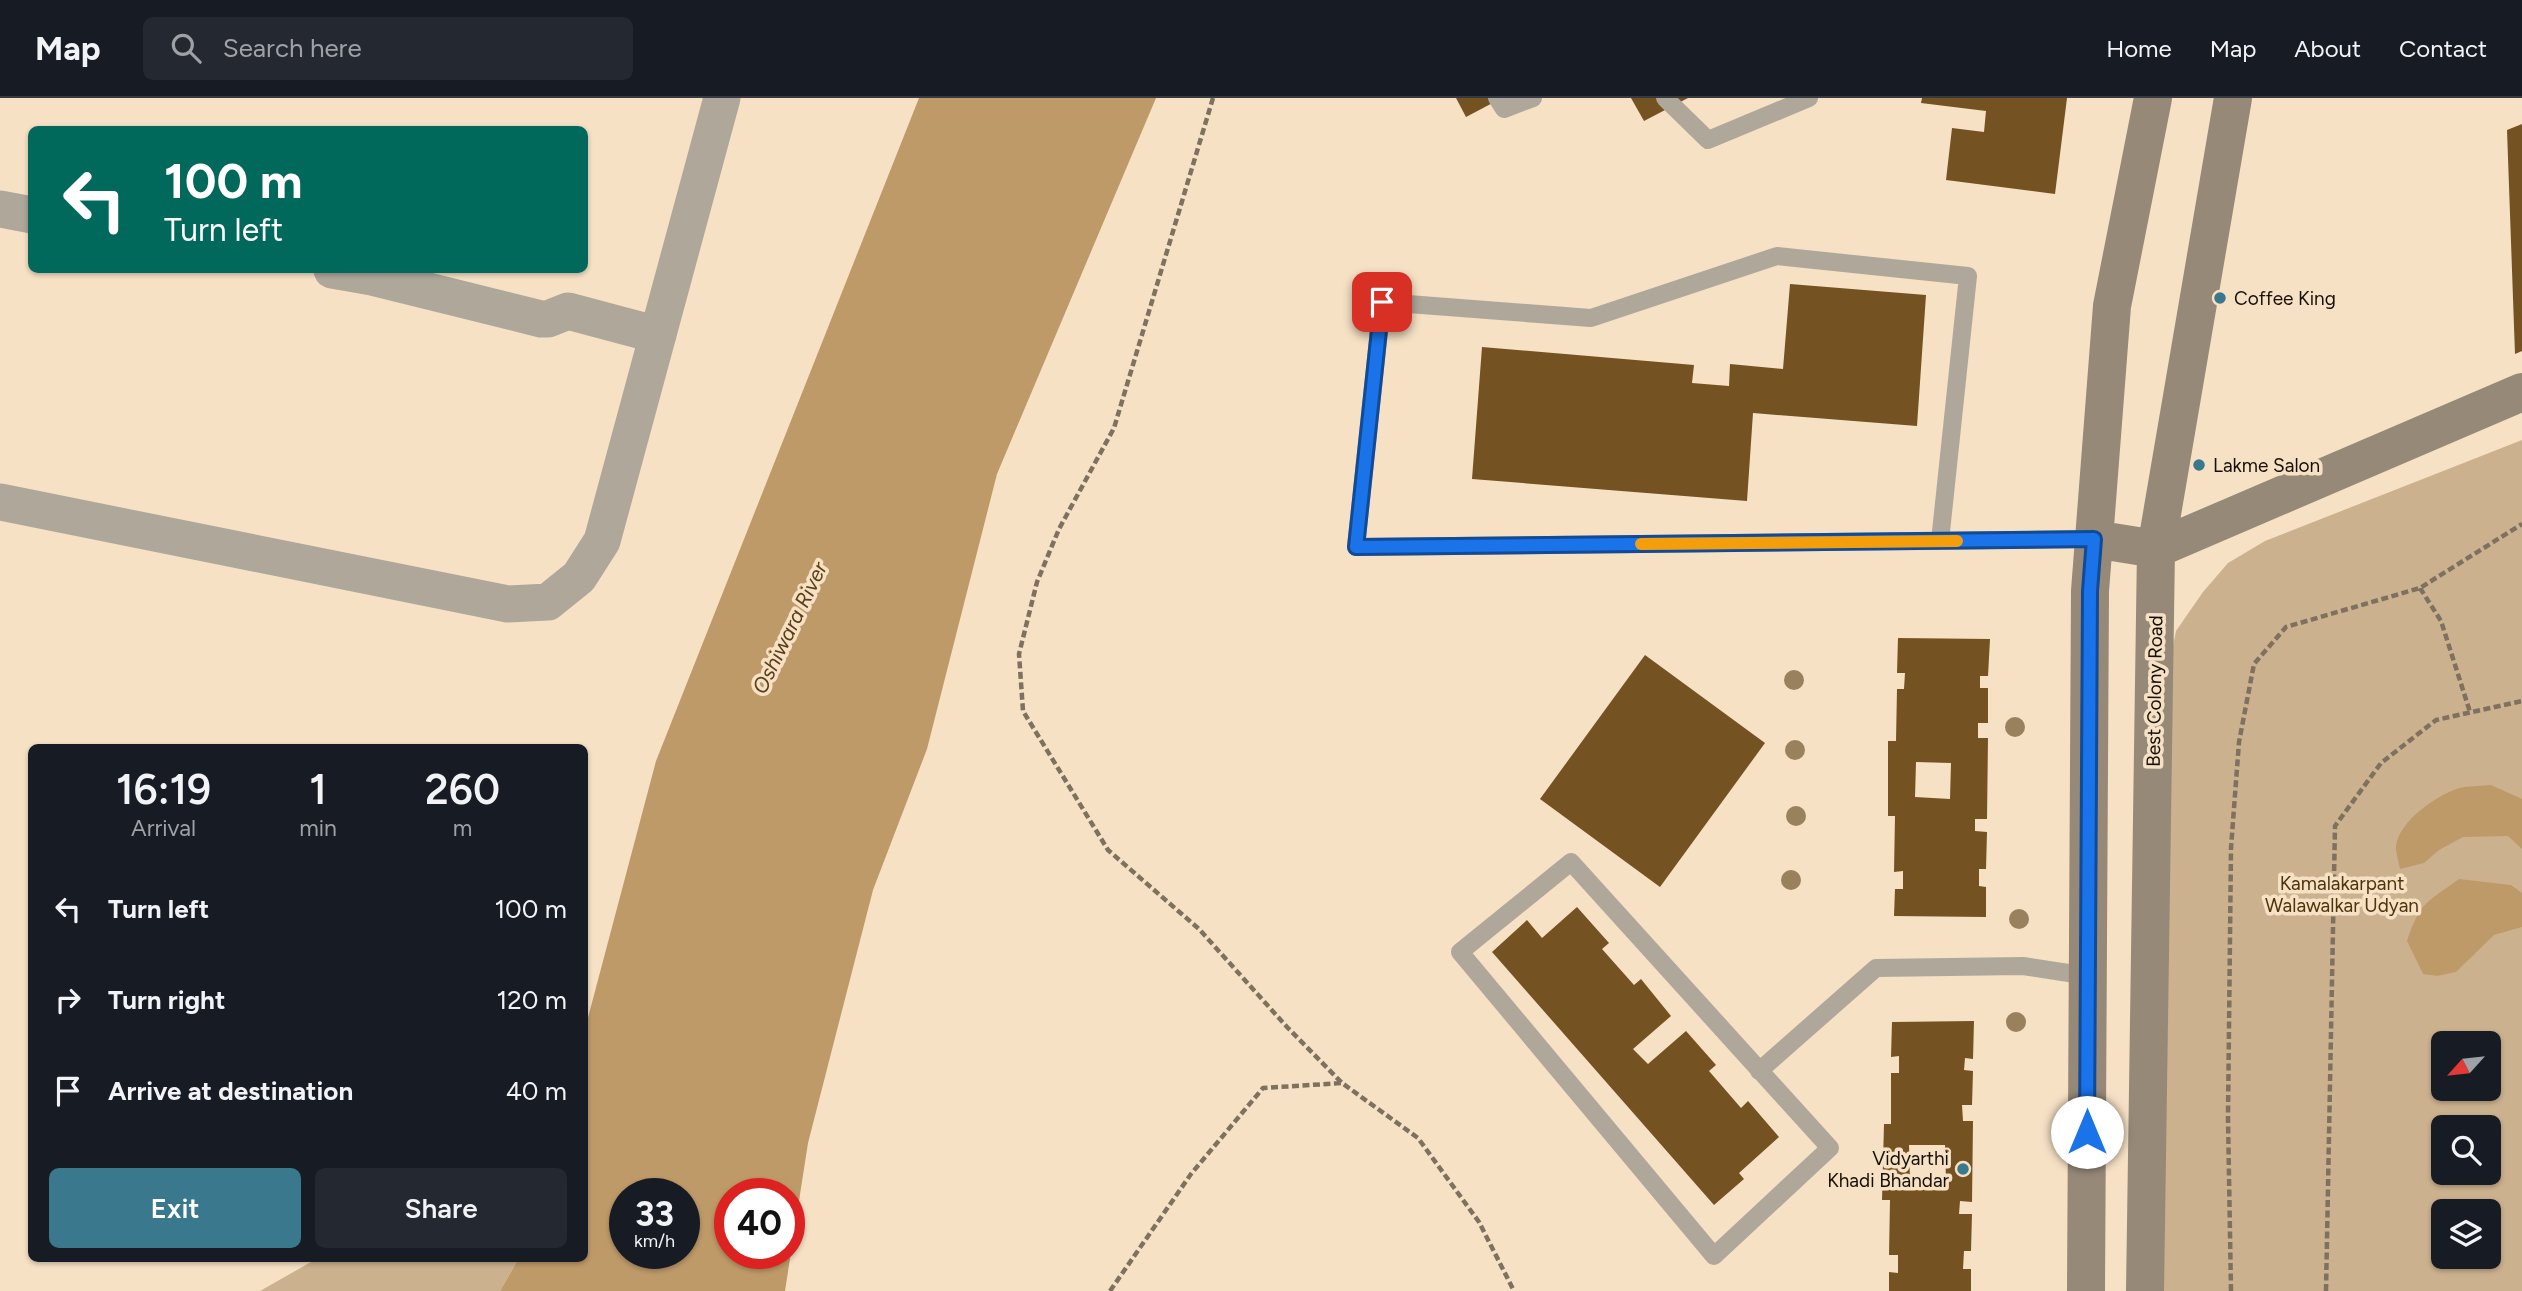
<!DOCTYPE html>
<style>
body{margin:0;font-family:Figtree,sans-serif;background:#242831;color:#f1f3f6;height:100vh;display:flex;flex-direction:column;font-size:26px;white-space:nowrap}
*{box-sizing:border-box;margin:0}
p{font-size:23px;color:#9ea1a6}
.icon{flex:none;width:38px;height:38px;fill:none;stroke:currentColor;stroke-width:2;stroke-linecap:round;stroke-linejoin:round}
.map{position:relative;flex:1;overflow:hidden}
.panel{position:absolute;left:28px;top:646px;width:560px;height:518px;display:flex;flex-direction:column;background:#171b24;border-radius:10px;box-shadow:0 2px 5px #0004}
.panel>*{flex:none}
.hud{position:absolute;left:28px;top:28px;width:560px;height:147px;border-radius:10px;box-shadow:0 2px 5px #0004;background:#00695c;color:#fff;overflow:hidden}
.needle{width:46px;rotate:243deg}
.controls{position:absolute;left:2431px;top:933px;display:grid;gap:14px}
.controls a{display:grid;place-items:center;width:70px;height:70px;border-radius:10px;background:#171b24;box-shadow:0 2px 5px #0004;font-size:35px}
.speed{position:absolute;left:609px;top:1080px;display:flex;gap:14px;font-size:35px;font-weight:700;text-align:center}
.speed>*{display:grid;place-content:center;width:91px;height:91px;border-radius:50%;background:#171b24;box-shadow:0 2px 5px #0004;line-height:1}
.speed small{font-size:18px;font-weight:400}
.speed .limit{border:10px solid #d22;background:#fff;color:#111}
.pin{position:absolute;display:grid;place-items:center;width:60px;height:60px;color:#fff;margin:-30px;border-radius:14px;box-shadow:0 4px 10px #0006}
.me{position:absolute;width:77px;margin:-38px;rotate:0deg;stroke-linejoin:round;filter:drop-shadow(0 0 5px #0008)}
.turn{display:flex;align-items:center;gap:24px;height:147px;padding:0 21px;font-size:32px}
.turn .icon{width:91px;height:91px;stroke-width:2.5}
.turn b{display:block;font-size:49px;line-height:60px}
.eta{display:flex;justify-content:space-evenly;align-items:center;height:119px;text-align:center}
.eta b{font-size:42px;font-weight:600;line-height:49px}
.button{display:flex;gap:14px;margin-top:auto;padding:14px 21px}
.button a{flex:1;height:80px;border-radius:10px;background:#39788d;color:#fff;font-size:28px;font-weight:600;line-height:80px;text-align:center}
.button a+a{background:#242831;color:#f1f3f6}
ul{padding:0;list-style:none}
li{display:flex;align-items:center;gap:21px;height:91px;padding:0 21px}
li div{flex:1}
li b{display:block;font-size:26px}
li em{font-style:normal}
header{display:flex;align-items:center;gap:42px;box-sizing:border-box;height:98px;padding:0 35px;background:#171b24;border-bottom:2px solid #363941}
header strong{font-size:33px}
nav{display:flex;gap:38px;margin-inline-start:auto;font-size:24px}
.search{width:490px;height:63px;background:#242831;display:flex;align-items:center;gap:18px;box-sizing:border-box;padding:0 24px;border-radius:10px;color:#9ea1a6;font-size:26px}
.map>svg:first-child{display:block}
</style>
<header>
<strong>Map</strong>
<div class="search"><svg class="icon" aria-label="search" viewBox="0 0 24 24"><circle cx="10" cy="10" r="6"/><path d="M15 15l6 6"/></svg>Search here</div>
<nav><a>Home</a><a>Map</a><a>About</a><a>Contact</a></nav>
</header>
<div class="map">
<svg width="2522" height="1193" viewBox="0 0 2522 1193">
<rect width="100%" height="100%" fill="#f6e1c5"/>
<path fill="#ccb18e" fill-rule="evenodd" d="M2522,342V1193H2153L2167,578L2176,533L2203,494L2228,465L2265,443ZM2443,945H2488V990H2443ZM2443,1029H2488V1074H2443ZM2443,1113H2488V1158H2443Z
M318,1160H519L500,1193H260Z"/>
<path fill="#bf9a69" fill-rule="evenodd" d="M919,0H1156L997,376L927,651L873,792L808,1045L785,1193H500L519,1160H584L585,931L656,663ZM625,1096H684V1155H625ZM730,1096H789V1155H730Z
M2491,687L2522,701V751L2508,738L2463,739L2439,752L2424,765L2400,771C2399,765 2396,756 2396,749C2397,724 2441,693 2464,689C2473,688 2482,688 2491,687Z
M2459,781L2511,787L2522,795V829L2494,837L2456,874L2437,878L2423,876L2407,843C2420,803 2428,804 2459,781Z"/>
<path fill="#745222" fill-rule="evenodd" d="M1456,0H1502L1466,19Z
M1631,0H1688L1644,23Z
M1922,0H2067L2055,96L1946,82L1952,30L1984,34L1986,13L1921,5Z
M2522,26V253L2515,256L2507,32Z
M1790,186L1926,197L1917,328L1753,315L1747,403L1472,381L1482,249L1694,267L1692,285L1729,288L1730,266L1783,271Z
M1898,540L1990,541L1988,578H1980V590H1988V625H1978V640H1988L1987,721H1975V733L1987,734L1986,771H1979V788L1986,789V819L1894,818L1895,791H1903V773L1894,774L1895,718H1888V643H1896L1897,591H1904L1905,575H1897ZM1916,664L1951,665L1950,701L1915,699Z
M1645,557L1765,645L1660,789L1540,701Z
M1577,809L1609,845L1602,851L1634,887L1641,881L1671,918L1633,951L1648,966L1686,933L1716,967L1709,973L1741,1010L1748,1003L1779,1039L1739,1075L1744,1081L1714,1107L1492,854L1527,822L1542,840Z
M1974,923L1973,961L1965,960L1964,972L1973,973L1972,1007H1962L1963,1023H1973L1972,1104L1960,1103L1959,1116H1972L1971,1153H1964L1963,1171H1971V1193H1889V1174L1898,1175V1157H1889L1890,1102H1882L1884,1026H1891V975H1899V958L1891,959L1892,924ZM1909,1047H1945L1946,1083H1910Z"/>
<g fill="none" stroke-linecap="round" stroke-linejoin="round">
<path stroke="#7f715f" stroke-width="4.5" stroke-dasharray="7 3.5" stroke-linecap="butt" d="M1213,0L1114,330L1059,431L1037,484L1019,556L1023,613L1108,752L1199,831L1287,929L1342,985
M2420,490L2441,523L2470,614
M1110,1193L1191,1076L1263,990L1342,985L1418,1040L1479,1124L1514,1193
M2231,1193L2228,1019L2231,750L2239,644L2254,566L2286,529L2420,490L2522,426
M2326,1193L2335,728L2381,665L2436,622L2522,603"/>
<path stroke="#b0a79b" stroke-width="18" d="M1497,0L1504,11L1533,0
M1665,0L1708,42L1809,0
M1940,443L1968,178L1777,158L1591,220L1382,204L1356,449L2094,441
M1571,764L1830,1050L1714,1158L1460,854Z
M1759,973L1876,870L2023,868L2088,878"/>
<path stroke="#b0a79b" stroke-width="37" d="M0,111L32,117
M332,172L372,179L541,221H548L568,213L658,237
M0,404L508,506L548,504L579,479L602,443L722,0"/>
<path stroke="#968978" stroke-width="38" d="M2094,441L2156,451L2522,294
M2086,1193L2090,493L2112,208L2153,0
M2145,1193L2156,451L2233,0"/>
</g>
<g fill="#99815e">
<circle cx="1794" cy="582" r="10"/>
<circle cx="2015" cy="629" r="10"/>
<circle cx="1795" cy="652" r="10"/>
<circle cx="1796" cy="718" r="10"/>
<circle cx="1791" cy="782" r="10"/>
<circle cx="2019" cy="821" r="10"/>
<circle cx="2016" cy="924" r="10"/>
</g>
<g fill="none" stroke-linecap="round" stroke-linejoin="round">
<defs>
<path id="route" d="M1382,204L1356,449L2094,441L2090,493L2087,1034"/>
</defs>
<use href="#route" stroke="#114b97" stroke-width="18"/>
<use href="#route" stroke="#1a73e8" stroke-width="12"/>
<path stroke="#f59e0b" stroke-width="12" d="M1641,446L1957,443"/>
</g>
<g fill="#39788d" stroke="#f6e1c5" stroke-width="2.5">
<circle cx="2220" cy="200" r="7"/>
<circle cx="2199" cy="367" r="7"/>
<circle cx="1963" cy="1071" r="7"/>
</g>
<g text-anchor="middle" stroke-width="7" stroke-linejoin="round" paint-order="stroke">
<g font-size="19" fill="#160f06" stroke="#f6e1c5" text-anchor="start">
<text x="2234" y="207">Coffee King</text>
<text x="2213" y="374">Lakme Salon</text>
<text x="1949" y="1067" text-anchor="end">Vidyarthi<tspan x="1949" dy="22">Khadi Bhandar</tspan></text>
</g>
<g font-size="19" fill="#160f06" stroke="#f6e1c5">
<text transform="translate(2154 593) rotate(-89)" y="7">Best Colony Road</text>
</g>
<g font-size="19" fill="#4d330a" stroke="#f6e1c5">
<text x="2342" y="792">Kamalakarpant<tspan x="2342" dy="22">Walawalkar Udyan</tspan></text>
</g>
<g font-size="21" font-style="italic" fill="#593e18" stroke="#f6e1c5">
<text transform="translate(790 530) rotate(-64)" y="7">Oshiwara River</text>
</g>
</g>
</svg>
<div class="controls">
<a><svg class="needle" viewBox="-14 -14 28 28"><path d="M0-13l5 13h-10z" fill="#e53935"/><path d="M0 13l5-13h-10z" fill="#9ea1a6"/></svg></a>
<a><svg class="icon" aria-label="search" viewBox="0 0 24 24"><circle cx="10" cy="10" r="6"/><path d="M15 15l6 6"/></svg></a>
<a><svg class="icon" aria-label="layers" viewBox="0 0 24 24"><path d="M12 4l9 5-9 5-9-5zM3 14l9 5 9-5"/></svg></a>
</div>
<div class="speed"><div>33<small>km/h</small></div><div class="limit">40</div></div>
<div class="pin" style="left:1382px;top:204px;background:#d93025"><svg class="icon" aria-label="arrive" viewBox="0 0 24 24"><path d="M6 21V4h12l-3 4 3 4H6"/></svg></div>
<svg class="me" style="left:2087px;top:1034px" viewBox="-20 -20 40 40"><circle r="19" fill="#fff"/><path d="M0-13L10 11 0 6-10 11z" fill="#1a73e8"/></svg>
<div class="hud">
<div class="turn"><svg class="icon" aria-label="left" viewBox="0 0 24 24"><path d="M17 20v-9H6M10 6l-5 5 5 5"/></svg><div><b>100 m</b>Turn left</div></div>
</div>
<section class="panel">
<div class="eta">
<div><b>16:19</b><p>Arrival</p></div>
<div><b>1</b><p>min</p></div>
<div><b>260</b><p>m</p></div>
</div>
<ul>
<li><svg class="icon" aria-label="left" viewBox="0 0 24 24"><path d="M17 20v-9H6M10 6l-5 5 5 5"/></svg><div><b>Turn left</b></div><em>100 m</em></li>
<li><svg class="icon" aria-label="right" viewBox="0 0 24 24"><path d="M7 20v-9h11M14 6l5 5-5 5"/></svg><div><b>Turn right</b></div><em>120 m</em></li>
<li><svg class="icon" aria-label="arrive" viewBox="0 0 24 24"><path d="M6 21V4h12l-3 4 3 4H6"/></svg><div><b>Arrive at destination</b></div><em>40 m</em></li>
</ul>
<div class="button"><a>Exit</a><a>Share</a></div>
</section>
</div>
